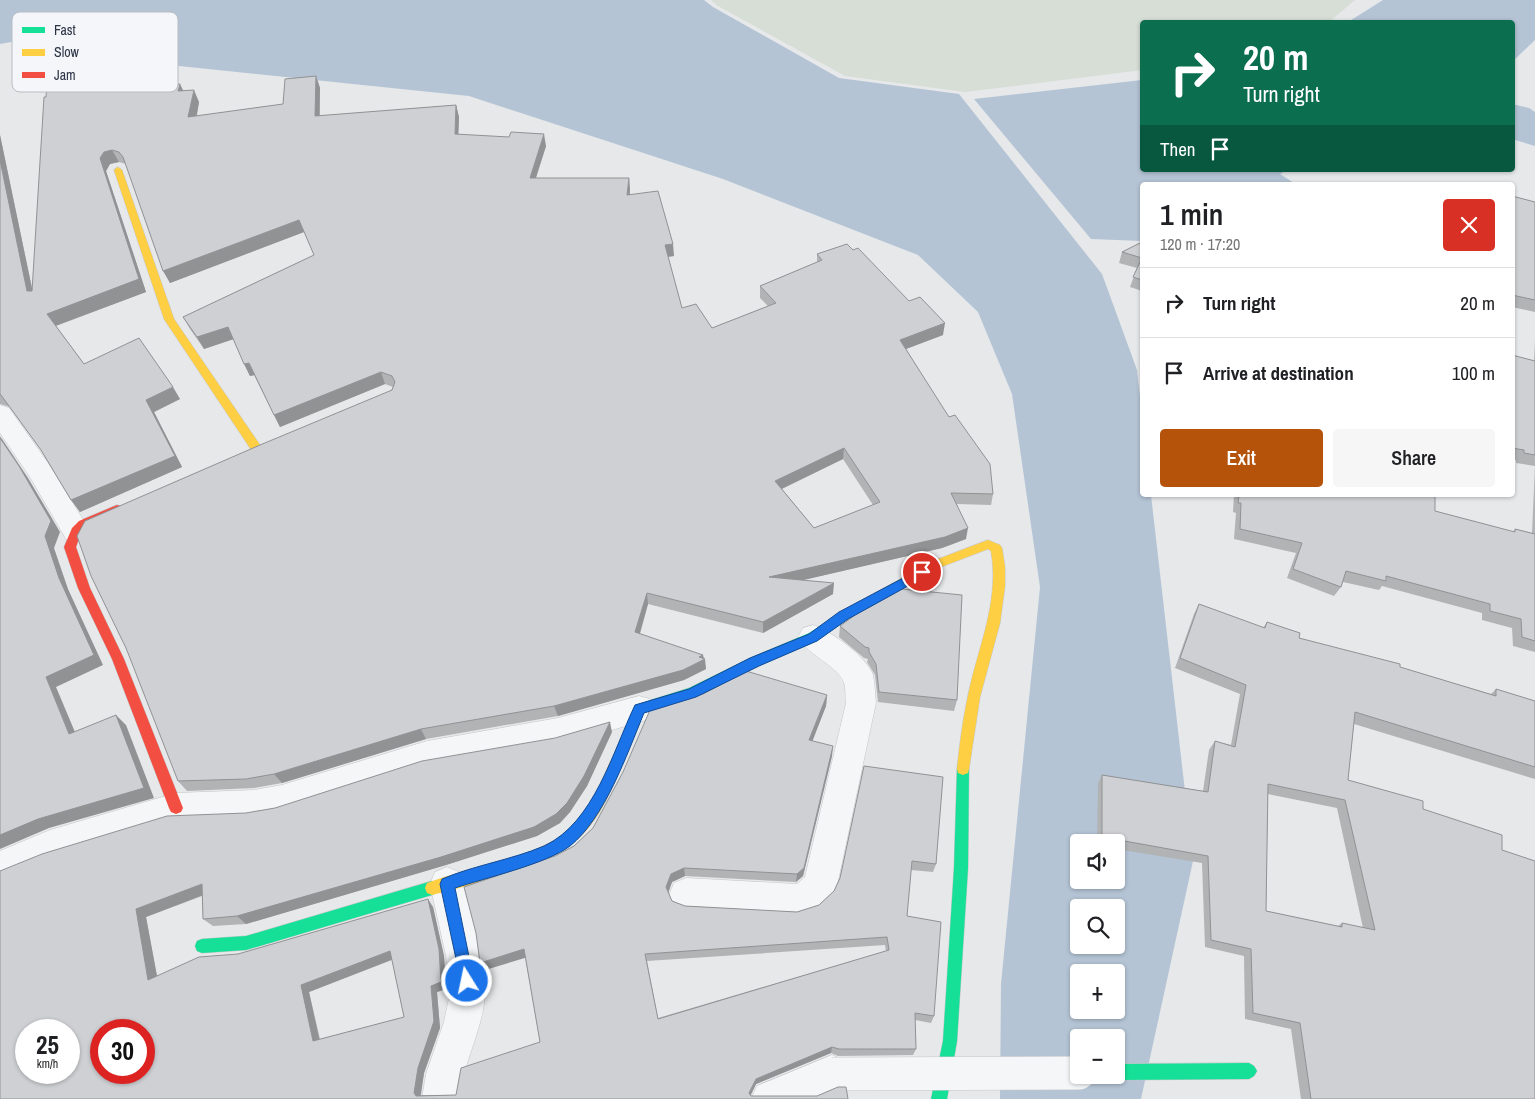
<!DOCTYPE html>
<meta charset="utf-8">
<style>
body{margin:0;font-family:"Archivo Narrow",sans-serif;background:#f6f6f6;color:#202124;height:100vh;display:flex;flex-direction:column;font-size:19px;white-space:nowrap}
*{box-sizing:border-box;margin:0}
p{font-size:16px;color:#757577}
.icon{flex:none;width:28px;height:28px;fill:none;stroke:currentColor;stroke-width:2;stroke-linecap:round;stroke-linejoin:round}
.map{position:relative;flex:1;overflow:hidden}
.drawer{position:absolute;left:1140px;top:182px;width:375px;height:315px;display:flex;flex-direction:column;background:#fff;border-radius:5px;box-shadow:0 1px 4px #0004}
.drawer>*{flex:none}
.banner{position:absolute;left:1140px;top:20px;width:375px;height:152px;border-radius:5px;box-shadow:0 1px 4px #0004;background:#0b6e4f;color:#fff;overflow:hidden}
.buttons{position:absolute;left:1070px;top:834px;display:grid;gap:10px}
.buttons a{display:grid;place-items:center;width:55px;height:55px;border-radius:5px;background:#fff;box-shadow:0 1px 4px #0004;font-size:25px}
.speed{position:absolute;left:15px;top:1019px;display:flex;gap:10px;font-size:25px;font-weight:700;text-align:center}
.speed>*{display:grid;place-content:center;width:65px;height:65px;border-radius:50%;background:#fff;box-shadow:0 1px 4px #0004;line-height:1}
.speed small{font-size:12px;font-weight:400}
.speed .limit{border:8px solid #d22;background:#fff;color:#111}
.pin{position:absolute;display:grid;place-items:center;width:42px;height:42px;color:#fff;margin:-21px;border:2px solid #fff;border-radius:50%;box-shadow:0 1px 5px #0007}
.me{position:absolute;width:55px;margin:-28px;rotate:350deg;stroke-linejoin:round;filter:drop-shadow(0 0 4px #0008)}
.turn{display:flex;align-items:center;gap:18px;height:105px;padding:0 20px;font-size:22px}
.turn .icon{width:65px;height:65px;stroke-width:2.5}
.turn b{display:block;font-size:35px;line-height:42px}
.then{display:flex;align-items:center;height:48px;padding:0 20px;background:#0003;gap:10px;font-size:19px}
.round{display:grid;place-items:center;flex:none;width:52px;height:52px;border-radius:5px;background:#f6f6f6}
.headline{display:flex;align-items:center;justify-content:space-between;height:85px;padding:0 20px}
h1{font-size:30px;font-weight:600;line-height:38px}
.cta{display:flex;gap:10px;margin-top:auto;padding:10px 20px}
.cta a{flex:1;height:58px;border-radius:5px;background:#b45309;color:#fff;font-size:20px;font-weight:600;line-height:58px;text-align:center}
.cta a+a{background:#f6f6f6;color:#202124}
ul{padding:0;list-style:none}
li{display:flex;align-items:center;gap:15px;height:70px;padding:0 20px;border-top:1px solid #e0e0e0}
li div{flex:1}
li b{display:block;font-size:19px}
li em{font-style:normal}
.map>svg:first-child{display:block}
</style>
<div class="map">
<svg width="1535" height="1099" viewBox="0 0 1535 1099">
<rect width="100%" height="100%" fill="#e6e8ea"/>
<path fill="#d6ded6" d="M711,0H1355L1329,22H1142V70L965,92L845,76L718,6Z"/>
<path fill="#b4c4d5" fill-rule="evenodd" d="M0,0H704L713,7L839,78L959,94L1102,274L1137,370L1142,415V495H1151L1193,861L1141,1099H1000L1001,984L1040,587L1012,394L978,312L918,255L723,179L469,96L141,62L56,34L0,44ZM1079,842H1116V880H1079ZM1079,908H1116V945H1079ZM1079,972H1116V1010H1079ZM1079,1038H1116V1075H1079Z
M1383,0H1535V40L1513,61L1512,22H1348Z
M1142,80V170H1287L1280,174L1297,185H1142V241L1091,239L974,99Z"/>
<g fill="none" stroke-linecap="round" stroke-linejoin="round">
<path fill="#b4c4d5" fill-rule="evenodd" d="M1512,104L1529,108L1535,112V146L1512,139Z"/>
<defs>
<path id="street" d="M0,405L9,408L48,463L90,531L86,539L76,542L66,539L30,477L0,433Z
M813,625C831,631 867,657 873,675C875,684 875,694 876,703L837,886L832,898L818,911L797,918L686,912L674,907L669,895L674,883L686,878L797,884L805,877L846,703C845,697 846,689 844,683C839,666 807,655 798,637L803,628Z
M639,696L650,699L654,709L650,719L639,722L558,746L427,769L282,815L254,820L176,823L53,861L0,883V851L50,830L176,793L254,790L282,785L427,741L558,718Z
M447,867L459,872C473,905 490,976 483,1010C477,1041 462,1068 460,1099H422L426,1074L444,1022L449,998L446,956L430,884L435,872Z
M832,1055L845,1061L851,1074L845,1087L816,1099H751L757,1086Z"/>
<path id="fast" d="M848,608L852,610L854,613L852,616L817,641L758,666L696,697L644,713L620,770L615,772L610,770L609,766L635,705L689,688L750,658L809,633Z
M963,763L968,765L969,769L968,868L957,1041L947,1099H931L943,1041L954,868L957,769L958,765Z
M432,881L437,883L439,888L437,893L432,895L246,950L202,953L197,951L195,946L197,941L202,939L246,936Z
M1249,1063L1254,1066L1257,1071L1254,1076L1249,1079L1116,1080L1110,1075H1116V1064Z"/>
<path id="slow" d="M118,167L122,170L174,319L260,445L261,448L260,451H252L164,319L114,170Z
M988,540L1000,545L1002,548L1005,567V586L1000,623L980,697L969,769L968,773L963,775L958,773L957,769C960,740 964,711 971,682C982,638 999,597 991,551L988,549L941,567L852,616L848,618L844,616L842,613L844,610L933,561Z
M615,760L620,762L621,766C613,787 603,810 589,827C561,864 476,883 432,895L427,893L425,888L427,883C473,865 547,859 580,819C593,802 602,781 610,762Z"/>
<path id="jam" d="M117,505L121,506L122,509L121,512L87,527L81,533L76,547L90,588L124,659L183,808L181,812L176,814L171,812L169,808L112,659L78,588L64,547L72,528L79,521Z"/>
</defs>
<use href="#street" stroke="#c4c6c8" stroke-width="1"/>
<use href="#fast" stroke="#c4c6c8" stroke-width="1"/>
<use href="#slow" stroke="#c4c6c8" stroke-width="1"/>
<use href="#jam" stroke="#c4c6c8" stroke-width="1"/>
<use href="#street" fill="#f5f6f7" fill-rule="evenodd"/>
<use href="#fast" fill="#16e098" fill-rule="evenodd"/>
<use href="#slow" fill="#ffcf43" fill-rule="evenodd"/>
<use href="#jam" fill="#f24e42" fill-rule="evenodd"/>
<defs>
<path id="street-bridge" d="M832,1074L1079,1073"/>
</defs>
<use href="#street-bridge" stroke="#c4c6c8" stroke-width="34" stroke-linecap="butt"/>
<use href="#street-bridge" stroke="#f5f6f7" stroke-width="33"/>
</g>
<path fill="#b1b3b5" fill-rule="evenodd" d="M152,70L157,82L156,86L183,91L199,102L197,116L283,104L316,76L320,88V116L456,105L459,117L458,134L546,146L536,178H629L630,190V195L674,256L668,257L682,308L712,328L768,306L760,298V286L817,262V254L943,335L906,349L993,494L991,505L957,504L966,539L942,548L803,580L833,594L763,633L648,604L640,634L703,655L706,669L684,680L558,716L426,739L282,783L254,788L187,791L178,781L393,387L385,384L280,427L254,375L250,376L233,339L204,349L190,329L183,317L314,255L304,232L170,283L126,164L119,162L110,164L106,171L146,292L56,326L84,364L180,399L154,412L182,467L80,512L41,450L10,407L0,404V135L32,288ZM843,459L873,505L814,528L782,489Z
M1512,196L1535,202V312L1512,307Z
M1142,242V291L1130,287L1137,268L1119,263L1122,252Z
M1535,340V652L1513,646L1512,628L1482,620V613L1382,586L1379,590L1343,582L1341,587L1334,596L1287,578L1296,553L1234,539L1236,513L1233,512L1234,495H1435V511L1513,532L1515,529L1532,533L1535,466L1516,463V460L1512,459V355L1534,361Z
M1199,604L1263,628L1267,622L1299,638L1491,694L1496,689L1535,701V779L1354,724L1348,780L1423,809L1502,850L1535,1099H1301L1291,1029L1245,1019L1244,956L1205,947L1202,863L1116,849V842H1097L1098,783L1102,775L1203,791L1209,750L1215,741L1231,745L1240,694L1175,668L1194,614ZM1268,794L1337,808L1363,928L1342,923L1338,926L1266,911Z
M840,626L957,700L954,711L878,702L875,675L867,662L868,659L864,658L839,637Z
M827,695L826,706L812,741L832,756L803,876L796,882L685,876L672,882L668,893L672,901L685,906L797,912L819,905L834,891L840,878L864,766L936,864L933,872L911,870L907,916L934,1016L931,1023L915,1020L916,1049L913,1055L838,1056L831,1053L756,1084L751,1095L0,1099V871L246,813L275,808L612,732L587,786L570,812L560,823L537,836L446,865L246,924L213,926L203,919L202,896L146,917L157,976L238,954L433,907L444,956L446,989L437,992L440,1028L424,1073L421,1095H456L540,1042L525,957L485,970L480,963L555,856L574,846ZM885,945L886,951L658,1018L647,961ZM392,960L404,1017L320,1039L309,992Z"/>
<path fill="#909294" d="M152,70L157,82L151,99L145,87Z
M316,76L320,88L319,129L315,116Z
M180,84L186,96L178,91Z
M194,90L199,102L194,129L188,117Z
M456,105L459,117L458,146L455,134Z
M544,134L546,146L532,190L530,178Z
M0,135L35,303L27,291L0,160Z
M112,150L119,162L110,164L106,171L146,292L55,326L47,314L100,158L104,152Z
M629,178L630,190L628,207L627,195Z
M299,220L304,232L170,283L163,271Z
M673,244L674,256L666,257L665,245Z
M945,323L943,335L898,352L900,340Z
M228,327L234,339L204,349L197,337Z
M249,363L255,375L250,376L244,364Z
M381,372L385,384L280,427L274,415Z
M173,387L180,399L154,412L182,467L80,512L71,500L146,400Z
M0,436L28,478L60,532L54,548L68,589L103,665L56,687L80,744L69,734L46,677Z
M844,448L843,459L775,492V481Z
M968,528L966,539L942,548L769,588V577Z
M834,583L833,594L763,633V622Z
M647,593L648,604L637,643L635,632Z
M703,655L704,660L705,659L706,669L684,680L558,716L554,706L699,657Z
M827,695L826,706L809,750V740Z
M116,715L126,725L154,798L49,828L0,849V835Z
M610,722L612,732L587,786L570,812L560,823L537,836L446,865L246,924L237,916Z
M421,729L426,739L282,783L274,774Z
M833,746L832,756L803,876L796,882L797,874Z
M684,868L685,876L672,882L667,896L666,887L671,874Z
M202,884L211,892L146,917L159,987L148,980L136,909Z
M428,899L433,907L444,956L446,989L437,992L440,1028L424,1073L420,1099L414,1093L431,986Z
M524,949L528,957L485,970L480,963Z
M390,951L396,958L309,992L321,1047L313,1041L301,985Z
M832,1047L831,1053L756,1084L749,1098V1093L756,1079Z"/>
<path fill="#ced0d3" stroke="#909294" fill-rule="evenodd" d="M152,70L145,87L180,84L178,91L194,90L188,117L283,104L285,79L316,76L315,116L456,105L455,134L509,137L511,132L544,134L530,178H629L627,195L658,191L673,244L665,245L682,308L696,304L712,328L776,303L760,286L822,260L817,254L847,244L853,250L858,248L909,301L920,297L945,323L900,340L949,417L955,415L990,464L993,494L951,493L968,528L945,537L769,577L834,583L763,622L647,593L635,632L703,655L699,657L705,659L683,670L554,706L421,729L274,774L246,779L178,781L126,648L91,576L77,536L85,521L260,445L392,390L395,382L392,376L381,372L274,415L249,363L244,364L228,327L197,337L183,317L314,255L299,220L163,271L123,157L119,152L112,150L104,152L100,158L139,279L47,314L84,364L139,338L173,387L146,400L175,456L71,500L41,450L1,395L0,394V160L27,291H32L44,97H46L47,83L85,76L86,74ZM844,448L880,502L814,528L775,481Z
M1512,196L1535,202V300L1512,295Z
M1142,242V280L1133,277L1142,258L1122,252Z
M1512,355L1535,361V455L1524,453V450L1512,448Z
M0,438L19,466L51,521L45,536L59,578L94,655L46,677L69,734L116,715L144,788L38,819L0,835Z
M1239,495H1435V511L1515,532V529L1535,534V641L1522,637L1521,619L1490,611V604L1386,576V581L1346,571L1341,587L1293,569L1302,543L1240,529L1241,503H1238Z
M902,589L962,595L957,700L879,692L876,664L869,652V648L865,647L840,626L855,615Z
M1199,604L1265,628L1267,622L1300,633L1299,638L1400,664V667L1496,696V689L1535,701V767L1355,712L1348,780L1423,801V809L1502,835V850L1535,861V1099H1311L1300,1023L1253,1013L1251,949L1211,940L1208,856L1102,837V775L1208,792L1215,741L1235,747L1246,685L1180,658ZM1268,784L1345,800L1375,930L1342,923V927L1266,911Z
M746,671L827,695L809,740L833,746L804,868L797,874L684,868L671,874L666,887L672,901L685,906L797,912L819,905L834,891L840,878L864,766L943,777L936,864L912,861L907,916L941,922L934,1016L915,1013L916,1049H839L832,1047L756,1079L749,1093L751,1096H817L838,1087H846L848,1099H0V871L42,854L167,816L246,813L275,808L422,761L555,738L610,722L584,776L567,803L556,814L534,827L441,857L237,916L203,919L202,884L136,909L148,980L199,957L238,954L428,899L439,949L441,982L431,986L434,1021L418,1068L414,1093L416,1096L456,1095L461,1068L540,1042L524,949L480,963L476,933L464,887L555,856L574,846L593,828L623,772L650,710L703,694ZM887,937L889,950L658,1019L645,954ZM390,951L404,1017L313,1041L301,985ZM26,1030H69V1072H26ZM101,1030H144V1072H101Z"/>
<path fill="#1a73e8" stroke="#114b97" d="M922,568L926,569L927,572L926,576L848,619L817,641L759,666L696,697L644,713C627,754 605,818 570,846C546,864 485,878 455,888L474,981L472,987L467,989L462,987L440,884L442,879C475,865 511,860 544,846C594,823 613,751 635,705L689,689L750,658L809,634L839,612Z"/>
<rect x="12" y="12" width="166" height="80" rx="8" fill="#f4f6f9" stroke="#b8bcc3" stroke-width="1"/>
<rect x="22" y="27" width="23" height="6" fill="#16e098"/>
<rect x="22" y="49" width="23" height="7" fill="#ffcf43"/>
<rect x="22" y="72" width="23" height="6" fill="#f24e42"/>
<g font-size="14" fill="#2b3445">
<text x="54" y="35">Fast</text>
<text x="54" y="57">Slow</text>
<text x="54" y="80">Jam</text>
</g>
</svg>
<div class="buttons">
<a><svg class="icon" aria-label="sound" viewBox="0 0 24 24"><path d="M4 9h4l5-4v14l-5-4H4zM17 9q2 3 0 6"/></svg></a>
<a><svg class="icon" aria-label="search" viewBox="0 0 24 24"><circle cx="10" cy="10" r="6"/><path d="M15 15l6 6"/></svg></a>
<a>+</a>
<a>−</a>
</div>
<div class="speed"><div>25<small>km/h</small></div><div class="limit">30</div></div>
<div class="pin" style="left:922px;top:572px;background:#d93025"><svg class="icon" aria-label="arrive" viewBox="0 0 24 24"><path d="M6 21V4h12l-3 4 3 4H6"/></svg></div>
<svg class="me" style="left:467px;top:981px" viewBox="-20 -20 40 40"><circle r="17" fill="#1a73e8" stroke="#fff" stroke-width="3"/><path d="M0-11L8 9 0 5-8 9z" fill="#fff"/></svg>
<div class="banner">
<div class="turn"><svg class="icon" aria-label="right" viewBox="0 0 24 24"><path d="M7 20v-9h11M14 6l5 5-5 5"/></svg><div><b>20 m</b>Turn right</div></div>
<div class="then">Then<svg class="icon" aria-label="arrive" viewBox="0 0 24 24"><path d="M6 21V4h12l-3 4 3 4H6"/></svg></div>
</div>
<section class="drawer">
<div class="headline"><div><h1>1 min</h1><p>120 m · 17:20</p></div><a class="round" style="background:#d93025;color:#fff"><svg class="icon" aria-label="close" viewBox="0 0 24 24"><path d="M6 6l12 12M18 6L6 18"/></svg></a></div>
<ul>
<li><svg class="icon" aria-label="right" viewBox="0 0 24 24"><path d="M7 20v-9h11M14 6l5 5-5 5"/></svg><div><b>Turn right</b></div><em>20 m</em></li>
<li><svg class="icon" aria-label="arrive" viewBox="0 0 24 24"><path d="M6 21V4h12l-3 4 3 4H6"/></svg><div><b>Arrive at destination</b></div><em>100 m</em></li>
</ul>
<div class="cta"><a>Exit</a><a>Share</a></div>
</section>
</div>
